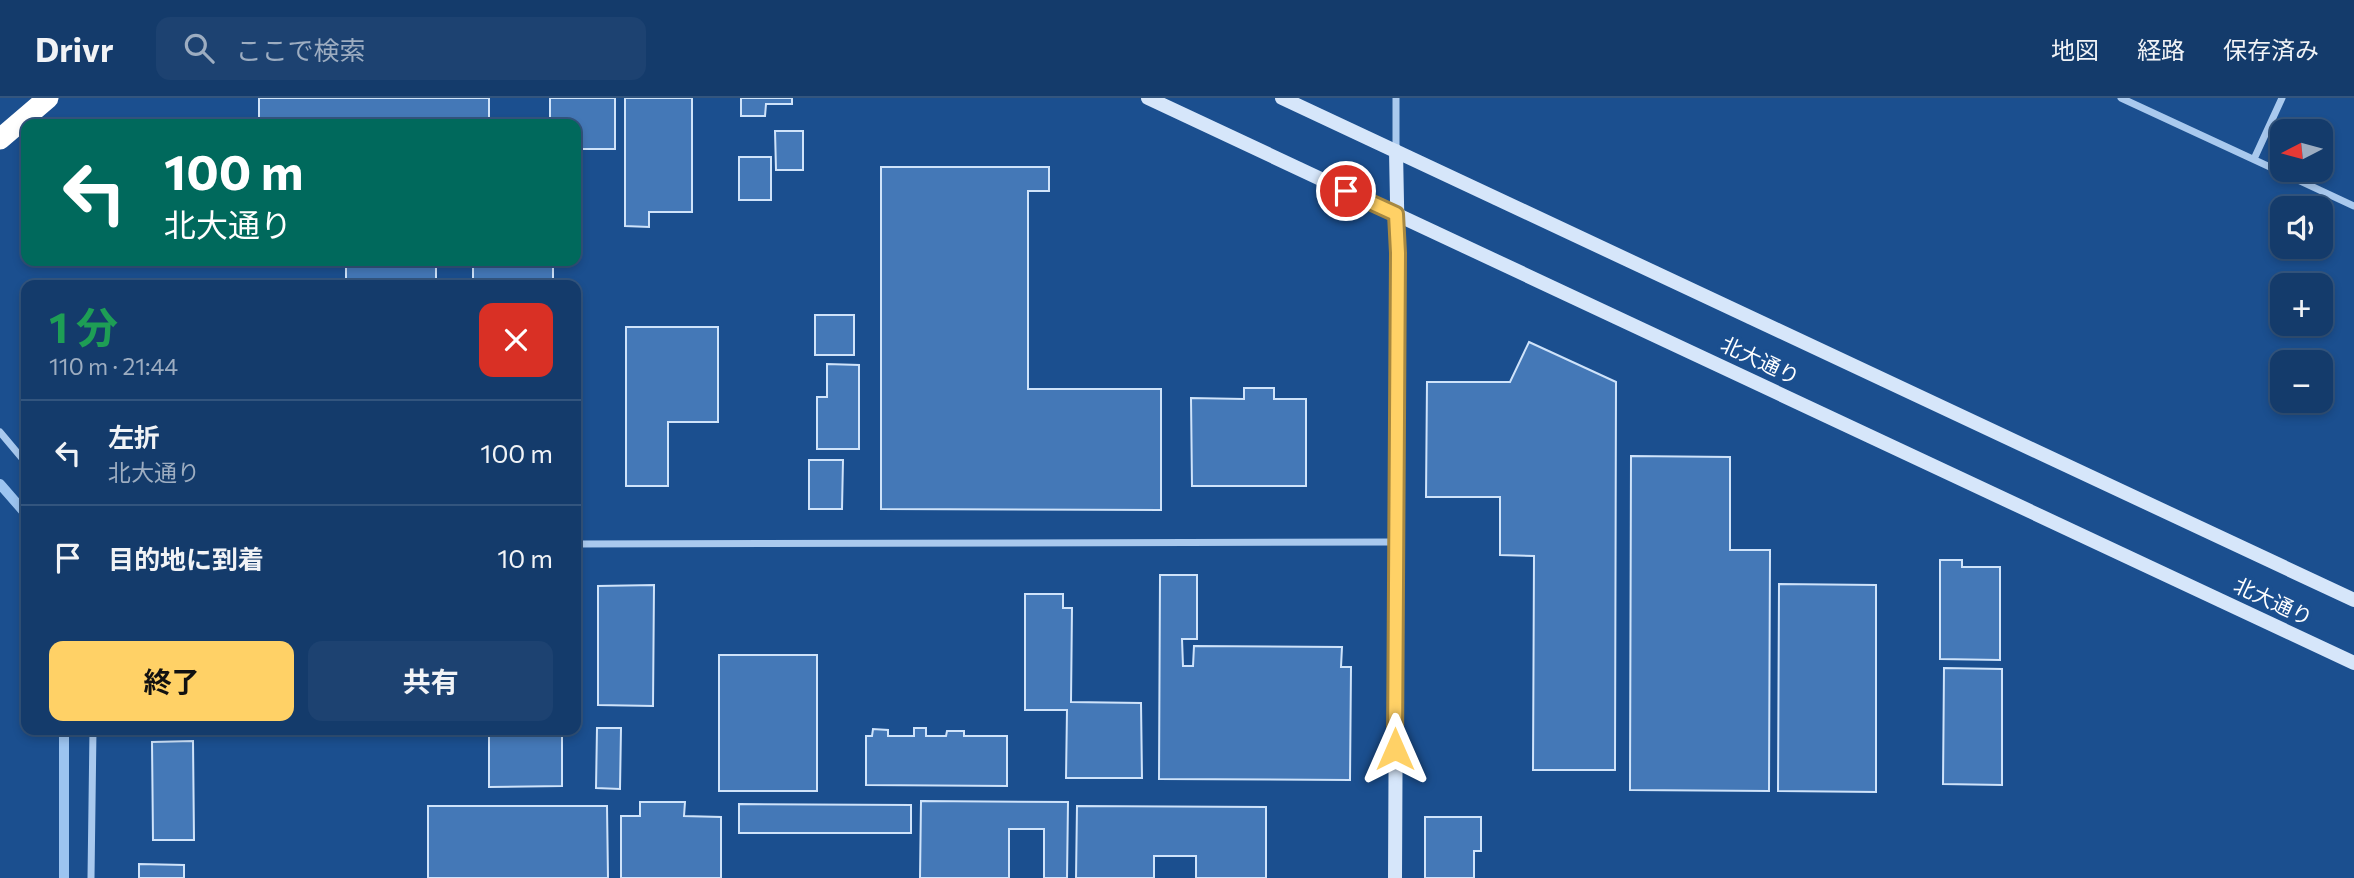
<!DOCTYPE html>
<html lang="ja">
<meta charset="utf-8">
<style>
body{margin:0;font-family:Commissioner,"Noto Sans JP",sans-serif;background:#1d4271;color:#f1f3f6;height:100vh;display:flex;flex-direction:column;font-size:26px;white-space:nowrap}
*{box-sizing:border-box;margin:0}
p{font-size:23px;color:#9dadc1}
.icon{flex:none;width:38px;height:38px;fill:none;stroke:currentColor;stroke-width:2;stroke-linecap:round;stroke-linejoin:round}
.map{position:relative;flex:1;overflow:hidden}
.sheet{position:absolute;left:21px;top:182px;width:560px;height:455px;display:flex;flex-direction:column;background:#143b6b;border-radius:14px;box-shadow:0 4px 10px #0003,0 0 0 2px #33557e}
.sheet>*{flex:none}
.hud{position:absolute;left:21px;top:21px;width:560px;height:147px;border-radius:14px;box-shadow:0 4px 10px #0003,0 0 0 2px #33557e;background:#00695c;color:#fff;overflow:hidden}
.needle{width:46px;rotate:264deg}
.controls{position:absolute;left:2270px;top:21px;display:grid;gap:14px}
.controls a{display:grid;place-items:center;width:63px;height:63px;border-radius:14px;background:#143b6b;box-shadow:0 4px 10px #0003,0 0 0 2px #33557e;font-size:35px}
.pin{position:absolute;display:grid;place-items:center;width:60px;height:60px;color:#fff;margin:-30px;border:4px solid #fff;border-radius:50%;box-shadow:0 2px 7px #0007}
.me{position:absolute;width:77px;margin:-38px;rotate:0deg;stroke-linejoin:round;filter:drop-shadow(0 0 5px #0008)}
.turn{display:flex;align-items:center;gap:24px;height:147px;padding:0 28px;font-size:32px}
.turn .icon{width:91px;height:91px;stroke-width:2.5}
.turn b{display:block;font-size:49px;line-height:60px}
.round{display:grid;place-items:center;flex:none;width:74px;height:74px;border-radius:14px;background:#1d4271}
.head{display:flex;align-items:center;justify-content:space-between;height:119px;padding:0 28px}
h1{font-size:42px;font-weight:700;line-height:52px;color:#1e9e55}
.primary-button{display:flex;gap:14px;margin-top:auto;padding:14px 28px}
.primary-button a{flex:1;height:80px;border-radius:14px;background:#ffd166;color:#111;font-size:28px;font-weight:700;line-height:80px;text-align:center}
.primary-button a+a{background:#1d4271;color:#f1f3f6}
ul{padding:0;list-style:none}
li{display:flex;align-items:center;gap:21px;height:105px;padding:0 28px;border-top:2px solid #33557e}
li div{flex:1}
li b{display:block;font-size:26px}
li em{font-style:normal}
header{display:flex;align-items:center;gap:42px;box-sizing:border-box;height:98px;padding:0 35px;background:#143b6b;border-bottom:2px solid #33557e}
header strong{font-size:33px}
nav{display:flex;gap:38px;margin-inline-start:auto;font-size:24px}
.search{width:490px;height:63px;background:#1d4271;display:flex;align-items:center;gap:18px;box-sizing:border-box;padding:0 24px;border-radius:14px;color:#9dadc1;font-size:26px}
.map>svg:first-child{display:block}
</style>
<header>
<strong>Drivr</strong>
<div class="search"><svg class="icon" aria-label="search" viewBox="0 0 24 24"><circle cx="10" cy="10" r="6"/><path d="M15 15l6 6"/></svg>ここで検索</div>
<nav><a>地図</a><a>経路</a><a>保存済み</a></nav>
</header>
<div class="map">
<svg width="2354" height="780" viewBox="0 0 2354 780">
<rect width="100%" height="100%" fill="#1b4f8f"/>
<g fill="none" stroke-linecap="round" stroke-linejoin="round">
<path stroke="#9cc4f0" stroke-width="10" d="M0,386L26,416
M64,780V632"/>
</g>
<path fill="#4478b7" stroke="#cfe3fa" stroke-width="2" d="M259,0H489V26H259Z
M550,0H615V51H576V26H550Z
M625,0H692V114H649V129L625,128Z
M741,0H792V6H766L765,18H741Z
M775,33H803V72H776Z
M739,59H771V102H739Z
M881,69H1049V93H1028V291H1161V412L881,411Z
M346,163H436V187H346Z
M473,163H553V187H473Z
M815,217H854V257H815Z
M626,229H718V324H668V388H626Z
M1529,244L1616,284L1615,672H1533L1534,458L1500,457V399H1426L1427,284H1510Z
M827,266L859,267V351H817V299H827Z
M1244,290H1274V301H1306V388H1192L1191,300L1244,301Z
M1631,358L1730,359V452H1770L1769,693L1630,692Z
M809,362H843L842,411H809Z
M1940,462H1962V469H2000V562L1940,561Z
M1160,477H1197V541H1182L1183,568H1193L1194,548L1342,549L1341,569H1351L1350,682L1159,681Z
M1779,486L1876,487V694L1778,693Z
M654,487L653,608L598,607V488Z
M1025,496H1063V510H1072L1071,604L1141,605L1142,680H1066L1067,612H1025Z
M719,557H817V693H719Z
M1944,570L2002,571V687L1943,686Z
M597,630H621L620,691L596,690Z
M914,630H926V638H946L947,633H964V638H1007V688L866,687V638H872L873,631L888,632V638H914Z
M489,632H562V688L489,689Z
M193,643L194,742H153L152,644Z
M921,703L1068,704L1067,780H1044V731H1009V780H920Z
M640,704H685L684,718L721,719V780H621V718H640Z
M739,706L911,707V735H739Z
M428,708H607L608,780H428Z
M1077,708L1266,709V780H1196V758H1154V780H1076Z
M1425,719H1481V753H1474V780H1425Z
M139,766L184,767V780H139Z"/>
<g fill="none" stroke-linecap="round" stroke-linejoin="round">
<path stroke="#a9c9ee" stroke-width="7" d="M2121,0L2354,108
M1396,53V0
M2254,61L2282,0
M0,334L26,365
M576,446L1396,444
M91,780L93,632"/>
<path stroke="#d6e6fa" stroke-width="14" d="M1148,0L2354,565
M1282,0L2354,502
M1395,780L1398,155L1396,53"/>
<path stroke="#fff" stroke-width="21" d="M0,41L48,0"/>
</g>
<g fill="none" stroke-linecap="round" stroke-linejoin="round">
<defs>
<path id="route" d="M1346,93L1396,116L1398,155L1395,651"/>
</defs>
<use href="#route" stroke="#a68842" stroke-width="18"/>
<use href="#route" stroke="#ffd166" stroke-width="12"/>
</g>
<g text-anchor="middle" stroke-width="7" stroke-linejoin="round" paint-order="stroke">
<g font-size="21" fill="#fff" stroke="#1b4f8f">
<text transform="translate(1760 263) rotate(25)" y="7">北大通り</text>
<text transform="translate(2273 504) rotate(25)" y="7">北大通り</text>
</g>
</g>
</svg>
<div class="controls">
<a><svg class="needle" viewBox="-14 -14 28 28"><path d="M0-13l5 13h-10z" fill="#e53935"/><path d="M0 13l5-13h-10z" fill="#9dadc1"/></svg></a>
<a><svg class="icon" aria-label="sound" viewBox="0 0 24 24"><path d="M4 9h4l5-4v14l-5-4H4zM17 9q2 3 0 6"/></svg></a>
<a>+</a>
<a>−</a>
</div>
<div class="pin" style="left:1346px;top:93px;background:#d93025"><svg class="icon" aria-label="arrive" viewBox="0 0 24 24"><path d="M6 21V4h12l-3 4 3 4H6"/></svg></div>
<svg class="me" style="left:1395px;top:651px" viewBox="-20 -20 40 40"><path d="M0-17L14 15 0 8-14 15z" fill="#ffd166" stroke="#fff" stroke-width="4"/></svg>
<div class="hud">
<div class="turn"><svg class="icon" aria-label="left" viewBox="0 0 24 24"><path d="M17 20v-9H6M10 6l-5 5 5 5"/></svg><div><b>100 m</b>北大通り</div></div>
</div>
<section class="sheet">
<div class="head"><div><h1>1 分</h1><p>110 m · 21:44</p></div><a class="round" style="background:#d93025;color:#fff"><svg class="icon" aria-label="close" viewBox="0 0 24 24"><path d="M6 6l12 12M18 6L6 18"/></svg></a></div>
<ul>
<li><svg class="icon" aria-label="left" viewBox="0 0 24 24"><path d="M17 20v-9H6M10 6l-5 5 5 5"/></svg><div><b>左折</b><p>北大通り</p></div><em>100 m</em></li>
<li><svg class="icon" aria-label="arrive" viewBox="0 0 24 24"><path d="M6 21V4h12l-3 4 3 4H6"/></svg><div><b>目的地に到着</b></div><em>10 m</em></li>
</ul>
<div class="primary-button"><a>終了</a><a>共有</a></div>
</section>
</div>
